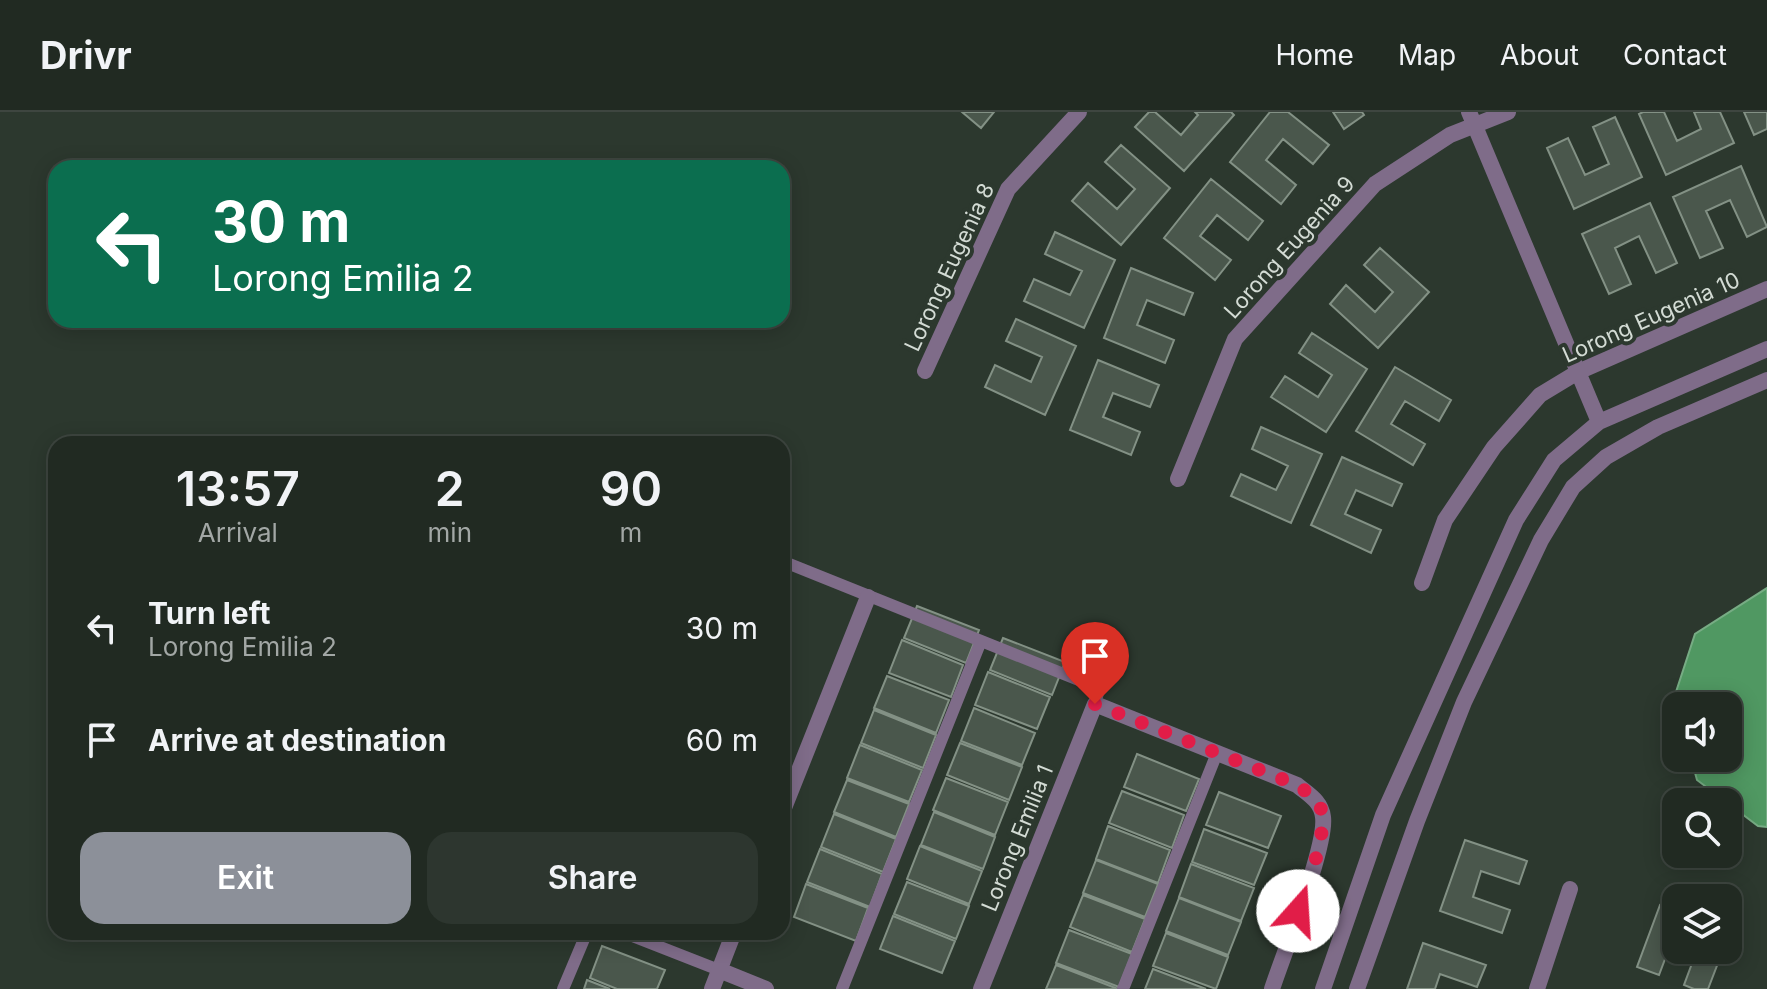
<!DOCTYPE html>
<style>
body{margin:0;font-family:Inter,sans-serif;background:#2d362f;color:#f1f3f6;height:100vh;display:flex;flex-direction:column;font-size:30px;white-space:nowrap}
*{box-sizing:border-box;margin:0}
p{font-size:26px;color:#a2a7a5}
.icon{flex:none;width:44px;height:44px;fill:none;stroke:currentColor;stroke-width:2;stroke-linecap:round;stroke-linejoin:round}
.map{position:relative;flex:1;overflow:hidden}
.side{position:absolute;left:48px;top:324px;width:742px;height:504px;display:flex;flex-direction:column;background:#212a22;border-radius:24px;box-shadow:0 4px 20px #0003,0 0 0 2px #3e4640}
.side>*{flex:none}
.guide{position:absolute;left:48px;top:48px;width:742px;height:168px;border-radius:24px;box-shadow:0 4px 20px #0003,0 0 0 2px #3e4640;background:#0b6e4f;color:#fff;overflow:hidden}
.controls{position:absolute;left:1662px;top:580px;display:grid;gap:16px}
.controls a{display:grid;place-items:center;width:80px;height:80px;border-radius:16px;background:#212a22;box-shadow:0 4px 20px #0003,0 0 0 2px #3e4640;font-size:40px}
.pin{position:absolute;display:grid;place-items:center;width:68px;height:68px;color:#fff;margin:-82px -34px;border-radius:50% 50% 50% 0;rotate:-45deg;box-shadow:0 0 8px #0007}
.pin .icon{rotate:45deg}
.me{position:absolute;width:88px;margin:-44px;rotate:19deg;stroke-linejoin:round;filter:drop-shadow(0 0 6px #0008)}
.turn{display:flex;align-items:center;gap:28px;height:168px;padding:0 32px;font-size:36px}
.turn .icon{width:104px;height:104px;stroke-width:2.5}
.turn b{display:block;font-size:56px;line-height:68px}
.eta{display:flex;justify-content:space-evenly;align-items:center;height:136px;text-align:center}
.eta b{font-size:48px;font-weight:600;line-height:56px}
.cta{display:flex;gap:16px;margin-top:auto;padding:16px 32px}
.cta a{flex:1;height:92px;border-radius:24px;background:#8c9099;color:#fff;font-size:32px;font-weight:600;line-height:92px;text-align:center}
.cta a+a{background:#2d362f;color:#f1f3f6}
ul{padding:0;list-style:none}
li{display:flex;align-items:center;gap:24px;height:112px;padding:0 32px}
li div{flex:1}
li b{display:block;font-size:30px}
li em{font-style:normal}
header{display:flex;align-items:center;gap:48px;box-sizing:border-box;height:112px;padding:0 40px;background:#212a22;border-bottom:2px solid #3e4640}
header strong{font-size:38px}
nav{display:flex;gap:44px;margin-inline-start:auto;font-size:28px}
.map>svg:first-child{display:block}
</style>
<header>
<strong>Drivr</strong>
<nav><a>Home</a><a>Map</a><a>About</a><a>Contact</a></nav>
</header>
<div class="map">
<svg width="1767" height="877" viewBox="0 0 1767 877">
<rect width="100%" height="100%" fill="#2c382e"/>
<path fill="#509862" stroke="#77ac84" stroke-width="2" d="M1767,476V715L1758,714L1697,668L1691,646H1728V594H1678L1675,583L1695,522Z"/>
<path fill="#4a574c" stroke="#839185" stroke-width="2" d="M962,0H994L981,16Z
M1149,0H1155L1181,23L1198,3L1195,0H1231L1234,3L1184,59L1135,15Z
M1270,0H1288L1329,33L1313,52L1283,27L1266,48L1296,73L1281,92L1230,50Z
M1333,0H1362L1364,3L1344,17Z
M1643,0H1664L1677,29L1701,17L1694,0H1720L1734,31L1666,63L1639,2Z
M1744,0H1767V17L1754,23Z
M1615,5L1642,65L1574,97L1547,36L1568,26L1585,63L1609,52L1593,15Z
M1121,33L1170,76L1121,133L1072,89L1088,71L1117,97L1135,77L1105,50Z
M1741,54L1767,115L1747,125L1730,88L1706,99L1723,136L1700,146L1673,85Z
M1211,67L1263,109L1248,128L1217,103L1200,124L1231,148L1215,168L1164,126Z
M1650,91L1677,151L1656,161L1639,124L1615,136L1631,172L1609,182L1582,122Z
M1055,120L1115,148L1084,216L1024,189L1034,167L1070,183L1082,159L1045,142Z
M1380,136L1429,180L1378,236L1330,192L1346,173L1375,200L1393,180L1364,153Z
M1131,156L1193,181L1184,203L1147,188L1137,213L1174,228L1165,251L1104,226Z
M1016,207L1076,234L1045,303L985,275L995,253L1031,270L1042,245L1006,229Z
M1312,221L1367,257L1326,320L1271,285L1285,264L1318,285L1332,263L1299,241Z
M1098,248L1159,273L1150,295L1113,281L1103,305L1140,320L1131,343L1070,318Z
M1395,255L1451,288L1439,309L1405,289L1391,312L1425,332L1413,353L1356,319Z
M1261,315L1322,342L1291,411L1231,384L1241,362L1276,378L1288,354L1252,337Z
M1342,345L1402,372L1392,394L1356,378L1345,402L1381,418L1371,441L1311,413Z
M917,494L979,518L966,551L904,526Z
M1003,526L1065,550L1052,583L990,558Z
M902,528L963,553L951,585L889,561Z
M988,560L1050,585L1037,617L975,593Z
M887,564L949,588L936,621L874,596Z
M974,596L1035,621L1022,653L961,629Z
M874,598L936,623L923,656L861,631Z
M960,631L1022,655L1009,688L947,663Z
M860,633L922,658L909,690L847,666Z
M1137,642L1199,667L1186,699L1124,675Z
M946,666L1008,690L995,723L933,698Z
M847,668L909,692L896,725L834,700Z
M1122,679L1184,703L1172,736L1109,711Z
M1219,680L1281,704L1268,736L1206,713Z
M934,700L995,725L983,757L921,733Z
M834,702L896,727L883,760L821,735Z
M1108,714L1170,738L1158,771L1096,747Z
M1204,717L1267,741L1254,773L1192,750Z
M1465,728L1527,749L1519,772L1481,759L1473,785L1510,798L1502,821L1440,799Z
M920,734L982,759L969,792L907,767Z
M820,737L882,762L870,795L807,770Z
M1096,748L1158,772L1145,805L1083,781Z
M1191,752L1254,776L1241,809L1179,785Z
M907,770L969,794L956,827L894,802Z
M806,772L868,796L856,829L794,805Z
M1083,783L1145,807L1132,840L1070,815Z
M1179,786L1241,810L1228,843L1166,819Z
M1660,793L1676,799V827L1673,826L1659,863L1637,855Z
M893,804L955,829L942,861L880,837Z
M1069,818L1132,842L1119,875L1056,851Z
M1166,821L1228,845L1216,877L1153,854Z
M1423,831L1486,853L1477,875L1440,862L1435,877H1407Z
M602,834L665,858L657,877H617L590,866Z
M1697,838H1723L1708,877H1694L1684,873Z
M1056,853L1118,877H1046Z
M1153,857L1206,877H1145Z
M587,868L610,877H584Z"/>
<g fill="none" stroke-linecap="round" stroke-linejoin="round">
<path stroke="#7f6c89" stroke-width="12" d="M782,449L1096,575L1098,581L1095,592
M622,820L719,858
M563,877L587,820
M842,877L981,529
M1123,877L1217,641"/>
<path stroke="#7f6c89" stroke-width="16" d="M1469,0L1599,310
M925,259L1008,77L1079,0
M1178,367L1235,227L1375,72L1450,23L1508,0
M1422,471L1445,408L1494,335L1540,283L1578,260L1767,177
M782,701L868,485
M719,858L766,877
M712,877L734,820
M981,877L1095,592L1297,673C1309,683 1321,689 1323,705C1327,734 1283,843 1272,877
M1323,877L1383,703L1516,408L1554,348L1599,310L1767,237
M1357,877L1417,709L1464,590L1541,428L1573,375L1606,345L1658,315L1767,268
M1537,877L1570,777"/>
</g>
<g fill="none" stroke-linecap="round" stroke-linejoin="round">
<path stroke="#e11d48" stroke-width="14" stroke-dasharray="0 25.2" d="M1095,592L1297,673C1303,678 1313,683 1317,689C1334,710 1306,775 1298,799"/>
</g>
<g text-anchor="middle" stroke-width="8" stroke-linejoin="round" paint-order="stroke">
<g font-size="22" fill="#d3dbd4" stroke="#2c382e">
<text transform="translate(1289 135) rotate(-48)" y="8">Lorong Eugenia 9</text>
<text transform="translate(949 155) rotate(-65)" y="8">Lorong Eugenia 8</text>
<text transform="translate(1651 205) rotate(-24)" y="8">Lorong Eugenia 10</text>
<text transform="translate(1017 726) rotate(-68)" y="8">Lorong Emilia 1</text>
</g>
</g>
</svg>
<div class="controls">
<a><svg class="icon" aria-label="sound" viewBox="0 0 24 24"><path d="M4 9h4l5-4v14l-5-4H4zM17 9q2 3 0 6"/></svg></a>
<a><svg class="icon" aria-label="search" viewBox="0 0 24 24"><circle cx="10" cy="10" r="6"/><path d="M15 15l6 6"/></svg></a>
<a><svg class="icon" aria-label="layers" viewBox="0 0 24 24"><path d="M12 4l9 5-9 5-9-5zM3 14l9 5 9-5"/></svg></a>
</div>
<div class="pin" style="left:1095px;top:592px;background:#d93025"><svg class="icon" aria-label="arrive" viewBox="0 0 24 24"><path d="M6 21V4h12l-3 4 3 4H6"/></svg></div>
<svg class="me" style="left:1298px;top:799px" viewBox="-20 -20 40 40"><circle r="19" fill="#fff"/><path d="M0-13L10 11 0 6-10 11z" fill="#e11d48"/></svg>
<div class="guide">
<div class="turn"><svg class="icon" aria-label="left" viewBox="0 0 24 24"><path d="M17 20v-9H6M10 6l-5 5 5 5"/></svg><div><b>30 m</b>Lorong Emilia 2</div></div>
</div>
<section class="side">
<div class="eta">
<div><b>13:57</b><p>Arrival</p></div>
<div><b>2</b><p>min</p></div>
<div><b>90</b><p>m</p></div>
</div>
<ul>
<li><svg class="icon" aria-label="left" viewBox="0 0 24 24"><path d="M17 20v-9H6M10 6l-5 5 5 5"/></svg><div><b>Turn left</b><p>Lorong Emilia 2</p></div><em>30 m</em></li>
<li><svg class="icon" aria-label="arrive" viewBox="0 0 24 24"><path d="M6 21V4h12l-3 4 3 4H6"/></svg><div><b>Arrive at destination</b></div><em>60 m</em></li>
</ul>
<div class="cta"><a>Exit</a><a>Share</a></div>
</section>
</div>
